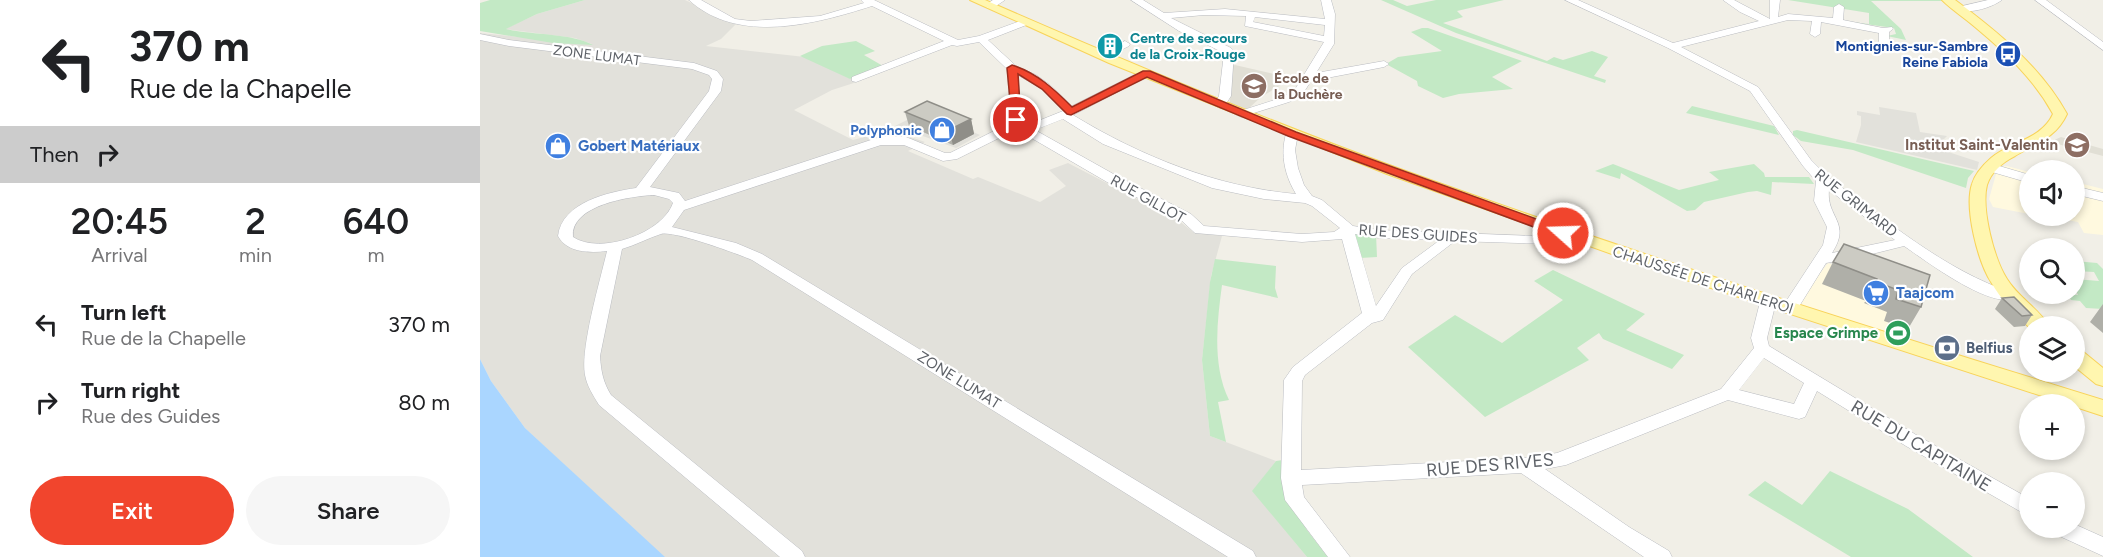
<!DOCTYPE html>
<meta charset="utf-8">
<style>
body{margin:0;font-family:Figtree,sans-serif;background:#f6f6f6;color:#202124;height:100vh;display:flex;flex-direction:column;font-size:22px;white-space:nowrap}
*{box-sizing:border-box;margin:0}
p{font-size:20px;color:#757577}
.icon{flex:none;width:33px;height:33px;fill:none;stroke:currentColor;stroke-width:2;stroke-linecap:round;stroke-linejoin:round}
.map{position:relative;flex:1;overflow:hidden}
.sheet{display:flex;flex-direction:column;background:#fff;width:480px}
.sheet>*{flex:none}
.guide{background:#fff;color:#202124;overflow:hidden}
.tools{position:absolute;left:1539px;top:160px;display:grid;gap:12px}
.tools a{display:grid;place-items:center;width:66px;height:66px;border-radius:50%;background:#fff;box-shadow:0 3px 9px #0003;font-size:30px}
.pin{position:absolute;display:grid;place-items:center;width:51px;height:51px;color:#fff;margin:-26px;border:3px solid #fff;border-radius:50%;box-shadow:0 2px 6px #0007}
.me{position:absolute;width:66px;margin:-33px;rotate:290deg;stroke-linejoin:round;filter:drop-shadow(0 0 4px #0008)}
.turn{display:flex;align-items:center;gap:21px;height:126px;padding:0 30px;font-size:27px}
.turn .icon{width:78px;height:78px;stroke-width:2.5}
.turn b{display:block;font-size:42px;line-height:51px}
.then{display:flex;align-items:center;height:57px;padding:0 30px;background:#0003;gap:12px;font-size:22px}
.eta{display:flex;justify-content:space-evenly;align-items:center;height:102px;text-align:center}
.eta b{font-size:36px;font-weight:600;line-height:42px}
.button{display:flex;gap:12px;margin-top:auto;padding:12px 30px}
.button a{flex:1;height:69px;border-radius:36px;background:#f1452d;color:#fff;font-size:24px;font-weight:600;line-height:69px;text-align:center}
.button a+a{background:#f6f6f6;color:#202124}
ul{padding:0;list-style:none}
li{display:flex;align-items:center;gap:18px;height:78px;padding:0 30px}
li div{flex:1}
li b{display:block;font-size:22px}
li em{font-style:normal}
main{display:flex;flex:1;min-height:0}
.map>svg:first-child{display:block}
</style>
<main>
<section class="sheet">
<div class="guide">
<div class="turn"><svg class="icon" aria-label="left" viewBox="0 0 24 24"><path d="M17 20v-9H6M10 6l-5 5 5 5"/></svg><div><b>370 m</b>Rue de la Chapelle</div></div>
<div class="then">Then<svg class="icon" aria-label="right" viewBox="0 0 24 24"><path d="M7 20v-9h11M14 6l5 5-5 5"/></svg></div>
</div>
<div class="eta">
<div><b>20:45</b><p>Arrival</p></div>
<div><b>2</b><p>min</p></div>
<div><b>640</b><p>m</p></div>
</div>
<ul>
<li><svg class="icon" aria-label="left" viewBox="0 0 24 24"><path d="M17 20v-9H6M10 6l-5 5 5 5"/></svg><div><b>Turn left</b><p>Rue de la Chapelle</p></div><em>370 m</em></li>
<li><svg class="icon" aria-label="right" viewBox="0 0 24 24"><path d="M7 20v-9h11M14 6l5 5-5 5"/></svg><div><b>Turn right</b><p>Rue des Guides</p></div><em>80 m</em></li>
</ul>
<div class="button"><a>Exit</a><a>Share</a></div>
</section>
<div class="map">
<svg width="1623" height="557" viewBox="0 0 1623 557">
<rect width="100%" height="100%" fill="#f1efe7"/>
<path fill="#fff9df" d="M1527,166L1549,172V214L1513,207L1509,199L1518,167Z
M1595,182L1623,189V235L1604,233L1598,222L1564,216H1594Z
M1348,263L1361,268L1428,329V339L1315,306Z"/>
<path fill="#e2e1db" d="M105,0H205L256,24L241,39L226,46L325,57L377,82L352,90L314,110L373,140L410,130L445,142L428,151L493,179L498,177L560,202L586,186L569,170L588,163L698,220L713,232L742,236L731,276L722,360L730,436L796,461L773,491L827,557H183L45,428L11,381L0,359V33L112,44L95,38L25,29L57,14Z
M1399,107L1436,113L1440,132L1467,136L1461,142L1457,143L1456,148L1499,162L1497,170L1376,142L1381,125V116L1377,115V111L1400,115Z
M447,110L453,114L500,135L476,148L415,126Z"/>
<path fill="#e1dfd5" d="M755,65L807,77L801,85L781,97L768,109H764L750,104V100L752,66Z
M1581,137L1623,149V156L1570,142Z"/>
<path fill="#c3e9c5" d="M10,0H105L57,14L26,29C51,35 92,33 113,45L73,43L0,31V3Z
M901,0H913L927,6L956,0H1024L977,11L983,17L963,23L1067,61L1074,57L1083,60L1112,51L1128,57L1114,76L1126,80L1125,83L976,33Z
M1308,0H1462L1463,1H1391L1421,29L1426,40L1407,36L1416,34L1414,28L1363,21L1389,24V13Z
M942,28H948L1042,61L1012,77L1033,89L979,94L963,98L938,86L937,81L906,64L918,57L962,51L931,32Z
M376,41L395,51L384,55L403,66L370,79L320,56L342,46Z
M1212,106L1294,126L1299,135L1206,113Z
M1317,130L1494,171L1488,178L1486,188L1373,150L1321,141L1313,135V131Z
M1133,164L1199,190L1239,180L1229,172L1274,164L1284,173L1285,177H1329L1334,184L1292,182L1291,195L1277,191L1268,192L1224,202L1215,210L1207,211L1141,173L1140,179L1115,171Z
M873,233L896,234L897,257L880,258Z
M735,259L796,266L795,288L798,298L742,285C737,322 732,365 749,400L738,402L746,442L730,436L722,360L730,282Z
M1595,261L1617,263L1623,269V309L1606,308L1600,301L1591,300L1588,294L1598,295L1595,289V279L1619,281L1614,272L1596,271Z
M1073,270L1165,314L1146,330L1204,355L1192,369L1123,339L1119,333L1097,348L1109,360L1005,417L928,347L975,315L1022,343L1083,300L1054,281Z
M809,459L807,491L827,530L848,557H827L772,491L796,461Z
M1350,471L1428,509L1493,557H1371L1268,495L1285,481L1322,505Z"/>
<path fill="#aad6ff" d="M0,359L11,381L45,428L185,557H0Z"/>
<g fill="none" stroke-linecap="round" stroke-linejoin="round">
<defs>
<path id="minor" d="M209,0H221L255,19L271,21L340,16L384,3L381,0H394L478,40L499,36L543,20H549V24L508,40L536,66L556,75L570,85L592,106L662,71H670V75L593,115C660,156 737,187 816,194C805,176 800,155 806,134L812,130L818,134L815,150L818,168L824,185L832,196L842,200L873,226L899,230L1108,238L1110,241L1108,244L1103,245L975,241L932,274L903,320L892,323L825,375L822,381L821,470L1044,458L1077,453L1241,389L1274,348L1271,338L1280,302L1288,297L1296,302L1287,338L1289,346L1438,436L1550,499V517L1426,446L1337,391L1325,417L1319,419L1248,400L1086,465L1065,469L1149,527L1189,551L1192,557H1164L1041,473L822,485L824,497L870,557H848L805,500L801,478L804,380L813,367L882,313L862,239L822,242L715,233L701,220L627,182L541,132L527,134L477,159L463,161L424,145H401L204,210L192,227L256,243L282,254L773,551L776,557H748L272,260C258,254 193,230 181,234C168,238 156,245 142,249L120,356C121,371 123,382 131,395L322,551L325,557H300L119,405C113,395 107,386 105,375C100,349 120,281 127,251C110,253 87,253 78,236C82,202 129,192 156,188L229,91L232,79L229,75L212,69L29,46L0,40V34L29,40L214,63L237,71L243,79L241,91L170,187L199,193L205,201L400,137H426L465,153H470L520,128L532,126L527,69L499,42L477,46L472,45L376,82L372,81V77L464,41L392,6C336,24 258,45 209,0ZM538,75L562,89L583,111L553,123L542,122ZM583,119L623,144L732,188L784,199L825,203L832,206L860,228L854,232L822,234L724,226L711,214L637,176L555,130ZM174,195L189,199L193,203C182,234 120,255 93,237C90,205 151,196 174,195ZM875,234L899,238L960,240L922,268L896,306ZM1284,358L1324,383L1314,404L1259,390Z
M513,0H525L513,8H507V4Z
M651,0H663L684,13L745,9L845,19L841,0H851L855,14L854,44L836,73L904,61L909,64L904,67L831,81L822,95L809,102L761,117L755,114L757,112L801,98L814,91L844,42L765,26L766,16L724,15L691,18L751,48L754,52L751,96L744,107L740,108L734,105L739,96L744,53L699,31ZM775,17L845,25L844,36L773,22Z
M1085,0H1098L1193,43L1279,21L1260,12L1243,0H1254L1290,19V0H1300L1298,17L1308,14L1353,18L1354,7L1359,4L1364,7L1363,20L1403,28L1412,27L1413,29L1409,32V49L1404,52L1399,49V33L1341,22L1340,34L1335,37L1330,34L1332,21L1308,20L1201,47L1278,87L1331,160L1348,177C1406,220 1464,270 1533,293L1536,296L1533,299C1507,307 1446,261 1424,246L1380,257L1346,263L1315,313H1303L1301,309L1343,245L1347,227L1334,201L1336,181L1323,166L1270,91L1188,48ZM1349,190L1415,240L1352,253C1372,222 1346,218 1349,190Z
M1508,0H1522C1511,8 1486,16 1474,8Z
M1555,0H1566L1623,42V50Z
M645,41L650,44L649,46L627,57L618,55Z
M1509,163L1550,175V183L1505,170L1503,167Z
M1594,186L1623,193V201L1594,194Z
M1594,524L1623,537V556L1575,534L1572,528H1594Z"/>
<path id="major" d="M490,0H505C642,60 780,118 920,169C1152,253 1387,327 1623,400V416L1188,274L907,174L629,63Z
M1462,0H1475C1518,32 1561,67 1587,114C1576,138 1556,143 1535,156C1523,162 1511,172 1507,185C1501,208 1514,259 1527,279C1538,297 1559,309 1570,327L1550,328C1535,314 1521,300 1511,282C1498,262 1484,208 1492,184C1495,174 1503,165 1511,158C1531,141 1561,140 1573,114C1554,79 1525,52 1495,27C1485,18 1472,10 1462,0Z
M1594,348L1601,350L1623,368V386L1616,384L1594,366Z"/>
</defs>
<use href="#minor" stroke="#babcc1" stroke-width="1"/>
<use href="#major" stroke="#f8d35a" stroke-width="2"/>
<use href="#minor" fill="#fff" fill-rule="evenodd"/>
<use href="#major" fill="#fff6af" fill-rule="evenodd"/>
</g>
<path fill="#afafa8" d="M425,112L491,119L494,134L473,145L429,126Z
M1364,244L1441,307L1428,329L1404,321L1407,312L1384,303L1386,301L1342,284L1353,262Z
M1522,298L1552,315L1545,326L1534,327L1515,309Z
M1623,304V333L1610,322Z"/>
<path fill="#8f8e88" d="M491,119L494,134L473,145L469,130Z"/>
<path fill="#cccbc3" stroke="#8f8e88" stroke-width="1.5" d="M447,101L491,119L469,130L425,112Z
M1364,244L1450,275L1441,307L1416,299L1418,290L1396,282L1397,279L1353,262Z
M1534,297L1552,315L1542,316L1522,298Z"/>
<path fill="#f1452d" stroke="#9d2d1d" stroke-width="1.5" d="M532,65C557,73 574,89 592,107L663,71H670L816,132L1087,230L1089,233L1083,237L1078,236L808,136L667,77L591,115L587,114L562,89L538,74L541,120L536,123L532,122L527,68Z"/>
<defs>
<symbol id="building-disc" viewBox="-11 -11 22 22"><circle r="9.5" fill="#0f9aa8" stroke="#fff"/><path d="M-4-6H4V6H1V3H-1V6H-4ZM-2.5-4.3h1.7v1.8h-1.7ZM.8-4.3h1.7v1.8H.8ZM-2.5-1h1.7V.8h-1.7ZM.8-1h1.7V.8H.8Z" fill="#fff"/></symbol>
<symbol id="bus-disc" viewBox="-11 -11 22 22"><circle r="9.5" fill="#1a4fb4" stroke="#fff"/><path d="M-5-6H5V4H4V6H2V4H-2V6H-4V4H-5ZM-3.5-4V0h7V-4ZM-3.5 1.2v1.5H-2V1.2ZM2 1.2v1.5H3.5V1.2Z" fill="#fff"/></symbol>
<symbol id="school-disc" viewBox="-11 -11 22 22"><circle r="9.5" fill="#8d6e63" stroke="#fff"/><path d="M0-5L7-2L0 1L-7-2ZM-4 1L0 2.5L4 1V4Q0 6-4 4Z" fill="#fff"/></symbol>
<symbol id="shop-disc" viewBox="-11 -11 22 22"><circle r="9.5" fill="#3f7fe0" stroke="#fff"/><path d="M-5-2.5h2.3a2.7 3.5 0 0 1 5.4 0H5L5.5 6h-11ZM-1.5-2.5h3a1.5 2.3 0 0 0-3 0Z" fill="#fff"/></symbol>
<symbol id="supermarket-disc" viewBox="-11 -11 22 22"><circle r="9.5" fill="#3f7fe0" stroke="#fff"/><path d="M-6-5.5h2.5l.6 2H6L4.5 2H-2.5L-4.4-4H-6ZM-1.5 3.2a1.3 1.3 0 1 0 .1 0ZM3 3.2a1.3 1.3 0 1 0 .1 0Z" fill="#fff"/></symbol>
<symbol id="stadium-disc" viewBox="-11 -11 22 22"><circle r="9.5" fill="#2e9e5b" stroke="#fff"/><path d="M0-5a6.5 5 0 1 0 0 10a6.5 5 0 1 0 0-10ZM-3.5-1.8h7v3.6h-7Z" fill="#fff"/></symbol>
<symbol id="bank-disc" viewBox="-11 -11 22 22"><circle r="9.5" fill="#5c6f8a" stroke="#fff"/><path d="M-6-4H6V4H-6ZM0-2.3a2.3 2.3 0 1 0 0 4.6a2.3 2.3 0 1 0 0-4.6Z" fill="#fff"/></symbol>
</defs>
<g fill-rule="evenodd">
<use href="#building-disc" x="615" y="31" width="30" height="30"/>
<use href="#bus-disc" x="1513" y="39" width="30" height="30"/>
<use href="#school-disc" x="759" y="71" width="30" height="30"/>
<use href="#shop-disc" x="447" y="115" width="30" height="30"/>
<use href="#school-disc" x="1582" y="130" width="30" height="30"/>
<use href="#shop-disc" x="63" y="131" width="30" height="30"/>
<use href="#supermarket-disc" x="1381" y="278" width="30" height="30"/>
<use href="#stadium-disc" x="1403" y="318" width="30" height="30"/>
<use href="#bank-disc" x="1452" y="333" width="30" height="30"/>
</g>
<g text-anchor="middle" stroke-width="4.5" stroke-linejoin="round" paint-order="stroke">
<g font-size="14" font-weight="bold" fill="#0d838f" stroke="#fff" text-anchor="start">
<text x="650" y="43">Centre de secours<tspan x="650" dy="16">de la Croix-Rouge</tspan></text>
</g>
<g font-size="14" font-weight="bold" fill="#164399" stroke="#fff" text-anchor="end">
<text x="1508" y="51">Montignies-sur-Sambre<tspan x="1508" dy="16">Reine Fabiola</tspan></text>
</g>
<g font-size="14" fill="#5e6268" stroke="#fff">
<text transform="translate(117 55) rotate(7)" y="5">ZONE LUMAT</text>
</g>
<g font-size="14" font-weight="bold" fill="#785e54" stroke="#fff" text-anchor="start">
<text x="794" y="83">École de<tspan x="794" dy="16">la Duchère</tspan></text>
</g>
<g font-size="14" font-weight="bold" fill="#366cbe" stroke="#fff" text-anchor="end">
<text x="442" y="135">Polyphonic</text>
</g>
<g font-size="15" font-weight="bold" fill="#785e54" stroke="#fff" text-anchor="end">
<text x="1578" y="150">Institut Saint-Valentin</text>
</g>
<g font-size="15" font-weight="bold" fill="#366cbe" stroke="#fff" text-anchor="start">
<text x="98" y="151">Gobert Matériaux</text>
<text x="1416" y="298">Taajcom</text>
</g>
<g font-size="15" fill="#5e6268" stroke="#fff">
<text transform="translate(668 199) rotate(29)" y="5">RUE GILLOT</text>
<text transform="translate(1376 203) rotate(38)" y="5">RUE GRIMARD</text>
<text transform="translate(938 234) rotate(4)" y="5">RUE DES GUIDES</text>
<text transform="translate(1223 280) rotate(18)" y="5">CHAUSSÉE DE CHARLEROI</text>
<text transform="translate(479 380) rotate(32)" y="5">ZONE LUMAT</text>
</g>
<g font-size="15" font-weight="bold" fill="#27864d" stroke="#fff" text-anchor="end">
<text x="1398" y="338">Espace Grimpe</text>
</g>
<g font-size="15" font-weight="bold" fill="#4e5e75" stroke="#fff" text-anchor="start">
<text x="1486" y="353">Belfius</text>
</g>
<g font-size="18" fill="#5e6268" stroke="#fff">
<text transform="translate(1441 446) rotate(31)" y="6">RUE DU CAPITAINE</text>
<text transform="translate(1010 465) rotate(-5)" y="6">RUE DES RIVES</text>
</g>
</g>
</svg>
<div class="tools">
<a><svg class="icon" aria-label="sound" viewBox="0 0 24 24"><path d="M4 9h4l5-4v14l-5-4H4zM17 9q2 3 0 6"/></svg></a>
<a><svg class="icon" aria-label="search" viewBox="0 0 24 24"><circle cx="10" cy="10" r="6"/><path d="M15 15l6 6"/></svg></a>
<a><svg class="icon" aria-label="layers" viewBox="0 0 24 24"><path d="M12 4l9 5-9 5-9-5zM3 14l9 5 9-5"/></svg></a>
<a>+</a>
<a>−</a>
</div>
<div class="pin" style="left:536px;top:120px;background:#d93025"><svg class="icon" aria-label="arrive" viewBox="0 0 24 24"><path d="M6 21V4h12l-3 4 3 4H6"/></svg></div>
<svg class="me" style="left:1083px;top:233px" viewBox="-20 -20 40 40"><circle r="17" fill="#f1452d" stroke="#fff" stroke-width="3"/><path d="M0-11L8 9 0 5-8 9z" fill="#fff"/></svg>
</div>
</main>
